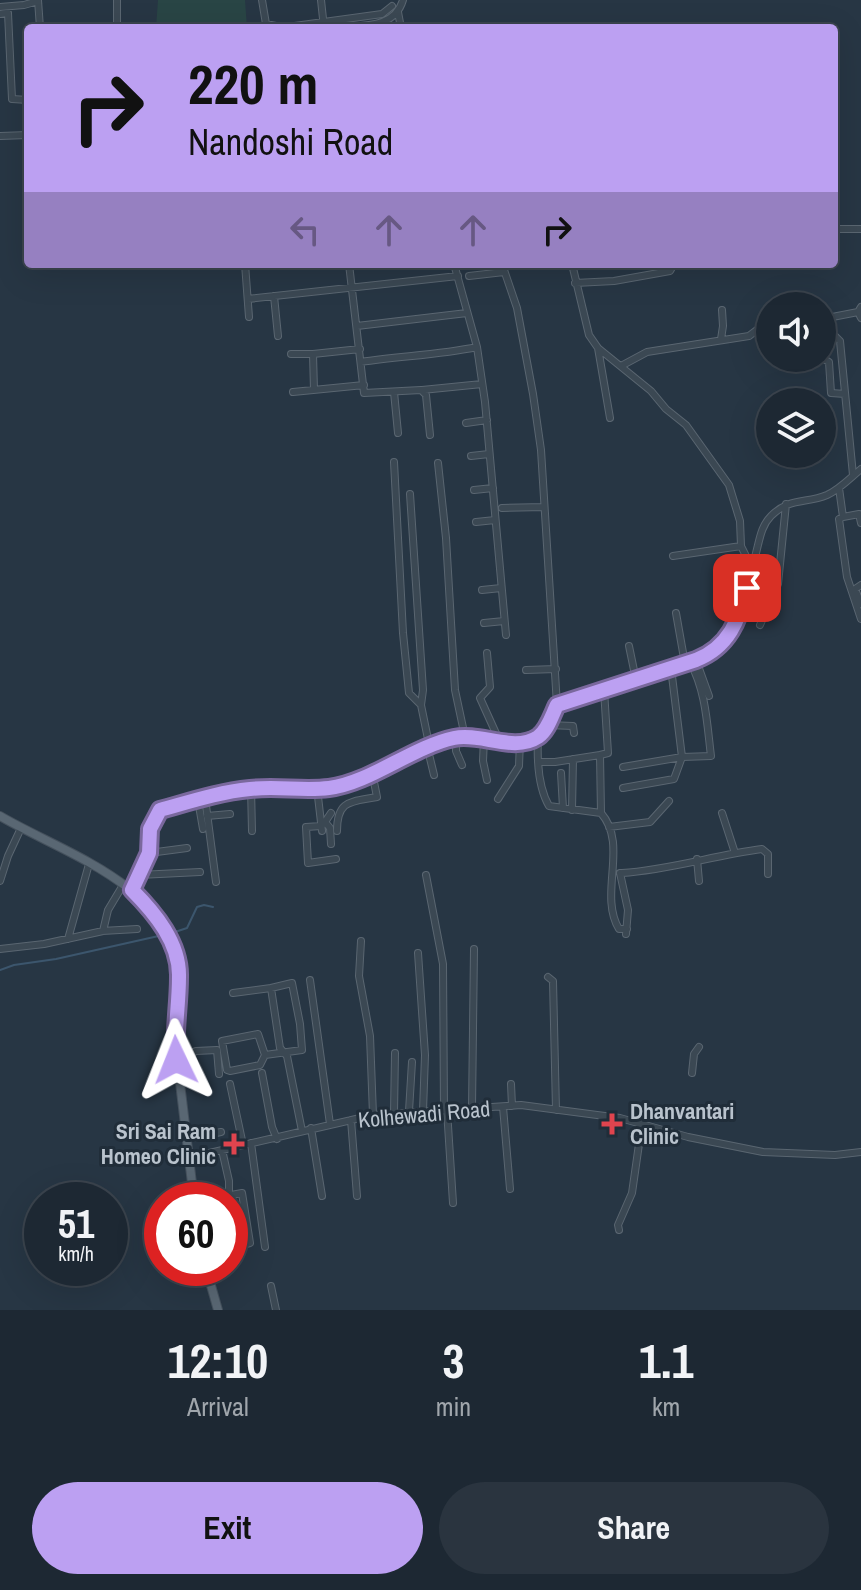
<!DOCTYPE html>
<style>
body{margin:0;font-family:"Archivo Narrow",sans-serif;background:#2a343f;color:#f1f3f6;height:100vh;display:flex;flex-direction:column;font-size:30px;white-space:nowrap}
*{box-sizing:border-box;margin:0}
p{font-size:26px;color:#a0a6ac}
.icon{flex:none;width:44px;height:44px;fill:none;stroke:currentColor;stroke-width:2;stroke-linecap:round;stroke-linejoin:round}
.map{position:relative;height:1310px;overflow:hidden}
.details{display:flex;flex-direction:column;background:#1d2833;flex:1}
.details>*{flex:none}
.guide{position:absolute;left:24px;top:24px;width:814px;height:244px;border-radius:8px;box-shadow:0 8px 32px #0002,0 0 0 2px #3b444e;background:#bca0f2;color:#111;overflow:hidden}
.controls{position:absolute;left:756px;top:292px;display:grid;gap:16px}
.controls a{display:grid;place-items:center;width:80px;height:80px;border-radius:50%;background:#1d2833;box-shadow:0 8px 32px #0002,0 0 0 2px #3b444e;font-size:40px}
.speed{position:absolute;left:24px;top:1182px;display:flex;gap:16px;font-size:40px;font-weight:700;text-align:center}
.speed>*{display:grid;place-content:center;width:104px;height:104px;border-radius:50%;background:#1d2833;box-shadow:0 8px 32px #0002,0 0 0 2px #3b444e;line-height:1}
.speed small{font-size:20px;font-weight:400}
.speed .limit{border:12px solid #d22;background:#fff;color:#111}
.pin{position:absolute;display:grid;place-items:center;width:68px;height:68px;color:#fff;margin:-34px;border-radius:16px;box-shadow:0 4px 12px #0006}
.me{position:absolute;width:88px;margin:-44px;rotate:358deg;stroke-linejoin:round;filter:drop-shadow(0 0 6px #0008)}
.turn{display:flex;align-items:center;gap:28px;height:168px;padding:0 32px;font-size:36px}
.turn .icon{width:104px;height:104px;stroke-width:2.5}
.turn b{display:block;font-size:56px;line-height:68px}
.lanes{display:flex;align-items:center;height:76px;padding:0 32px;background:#0003;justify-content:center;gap:40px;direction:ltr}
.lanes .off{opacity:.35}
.eta{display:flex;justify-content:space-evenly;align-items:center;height:136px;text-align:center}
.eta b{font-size:48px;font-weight:700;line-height:56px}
.action{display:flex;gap:16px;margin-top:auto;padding:16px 32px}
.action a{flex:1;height:92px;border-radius:48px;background:#bca0f2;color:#111;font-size:32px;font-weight:700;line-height:92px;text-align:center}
.action a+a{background:#2a343f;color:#f1f3f6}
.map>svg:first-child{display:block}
</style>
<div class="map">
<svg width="861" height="1310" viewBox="0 0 861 1310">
<rect width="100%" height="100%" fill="#273644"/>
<path fill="#294545" d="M158,0H245L247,28H156Z"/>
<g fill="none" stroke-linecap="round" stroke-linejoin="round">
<path stroke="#3c566d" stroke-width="2" d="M169,934L187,928L197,907L204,905L213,907
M0,970L14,965L56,959L163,935"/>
<defs>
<path id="minor" d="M38,0L40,28
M117,0V28
M262,0L266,24L281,27
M321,0L324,28
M0,7L24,5L38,1
M398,12L401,28
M0,14L8,13L12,99L28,100
M280,28L382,14L392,6
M335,28C361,25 394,30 403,0
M0,136L28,135
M834,229H861
M245,264L249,317
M287,264H291
M349,264L364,393L421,390L426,395L430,435
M454,264L477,347L485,402L506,635
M502,264L517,308L533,394L541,450L557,705
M572,264L589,335L598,348L651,391L666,409L686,425L729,485L740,521L741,546L752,568
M469,276L504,272
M575,283L614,281L670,271L674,264
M274,296L278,336
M248,299L458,276
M861,307L858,312L861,318
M822,319L858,312
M357,326L467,313
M822,334L835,336L840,341L853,475
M721,339L723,326L722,310
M598,348L610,418
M291,354H313L360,349
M313,354L314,390
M822,358L829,362L831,393L845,394
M361,362C400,356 439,355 477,347
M621,366L647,352L749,336L770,320
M422,390L482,384
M293,392L364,385
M394,392L398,433
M466,423L487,420
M471,456L489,454
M394,462L403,633L409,693L421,705L429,744
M438,463L446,538L455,690L465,737
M839,488L843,517L839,519L847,577L861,619
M474,490L493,488
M410,494L423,690L421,705
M502,508L544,507
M843,517L859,514L861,523
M476,522L495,520
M673,556L741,546
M861,585L855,589L861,604
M482,590L501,588
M676,613L685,664
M484,623L504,621
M760,625L778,584L786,504
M629,646L636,680
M487,653L490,687L480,698L499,740
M696,660L709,696
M526,670L556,669
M604,690L608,753L600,755L601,813C629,845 598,894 619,929H627
M548,725L573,726L574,733
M456,737V751L462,765
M538,737C537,758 538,787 549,806L601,813
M484,738L483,761L487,780
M427,746L434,775
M538,762H555L600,755
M623,767L682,757L711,756C707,724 706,691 690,662
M561,773L563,808
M251,788L252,831
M317,788L322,831
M623,788L674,779L682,757L671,668
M205,798L216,882
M498,799L519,766L520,741
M198,800L203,829
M572,810L573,759
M722,813L735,853
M207,816L230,814
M325,822L321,826L306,827L308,863L336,859
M609,827L650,822L669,801
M337,831C337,799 352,802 377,797L372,772
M331,844L330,828L325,822L331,813
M149,853L187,848
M697,859L699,881
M620,873L628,910L626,934
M622,873C669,870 715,855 762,849L768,854V874
M139,875L200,872
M426,875L443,964L444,1110
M0,881L8,856L21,828
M132,890L149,853L150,829L160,810C189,802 219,791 249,788C276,786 303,791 329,788C370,783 411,747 454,738C480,732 516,752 538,737C548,730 552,715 557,705L700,659C743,635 746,593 757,549C760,537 762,525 771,516C790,497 806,504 827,495C840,489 850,478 861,469
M102,931L137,929
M68,939L89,864
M361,941L359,976L370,1036L373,1115
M0,949L44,944L103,931L108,910L123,885
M418,953L425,1055L423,1111
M548,977L553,981L556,1110
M310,980L330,1124
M233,993L271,988
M265,1055L258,1034L222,1041L227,1070L230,1071L260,1065L265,1055L302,1050L300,1024L292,983L271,988L280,1048L287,1056L302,1131
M176,1060L196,1051L217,1050L219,1074
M262,1073L272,1127L277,1139
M692,1073L694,1054L699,1047
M230,1084L243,1145
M511,1084L512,1106
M503,1107L510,1189
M472,1108L474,949
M447,1110L453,1203
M409,1111L412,1062
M394,1113L395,1053
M351,1120L357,1196
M311,1128L322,1196
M186,1139L221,1132
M251,1143L265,1247
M222,1150L229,1181V1196
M188,1158L373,1115L521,1105L620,1118L688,1137L763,1152L835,1155L861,1152
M204,1200L242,1193L250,1243L230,1248
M230,1207V1213
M619,1230L618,1225L632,1193L642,1123
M271,1286L276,1310"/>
<path id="major" d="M0,816C63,853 163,882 179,965L175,1041L194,1200
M206,1268L218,1310"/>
</defs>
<use href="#minor" stroke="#5a6671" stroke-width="8"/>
<use href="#major" stroke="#45515d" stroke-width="10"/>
<use href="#minor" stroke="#3b4853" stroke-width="6"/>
<use href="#major" stroke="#596773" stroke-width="8"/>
</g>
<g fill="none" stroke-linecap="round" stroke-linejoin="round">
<defs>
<path id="route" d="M176,1060C174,1030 179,1006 179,977C180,943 155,913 132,890L149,853L150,829L160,810C189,802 219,792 250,789C276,786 303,791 329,788C370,783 412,747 454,738C480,732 514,753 538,737C548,730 552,715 557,705L696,660C729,647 739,620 747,588"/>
</defs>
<use href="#route" stroke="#7a689d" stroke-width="20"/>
<use href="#route" stroke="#bca0f2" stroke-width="14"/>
</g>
<g fill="#e0444e" stroke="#202d39" stroke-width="3">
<path d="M608 1112h8v8h8v8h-8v8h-8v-8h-8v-8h8z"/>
<path d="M230 1132h8v8h8v8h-8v8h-8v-8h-8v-8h8z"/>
</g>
<g text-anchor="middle" stroke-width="6" stroke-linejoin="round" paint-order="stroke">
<g font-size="22" font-weight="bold" fill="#b9c3cd" stroke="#202d39" text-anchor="start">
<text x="630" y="1119">Dhanvantari<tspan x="630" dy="25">Clinic</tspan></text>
<text x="216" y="1139" text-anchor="end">Sri Sai Ram<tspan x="216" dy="25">Homeo Clinic</tspan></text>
</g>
<g font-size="22" fill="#b9c3cd" stroke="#202d39">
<text transform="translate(424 1114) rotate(-5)" y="8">Kolhewadi Road</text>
</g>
</g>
</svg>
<div class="controls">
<a><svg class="icon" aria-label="sound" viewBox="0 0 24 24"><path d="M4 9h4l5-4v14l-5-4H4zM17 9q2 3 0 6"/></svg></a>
<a><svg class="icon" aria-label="layers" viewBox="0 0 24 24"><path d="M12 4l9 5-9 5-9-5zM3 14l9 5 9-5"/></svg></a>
</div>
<div class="speed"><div>51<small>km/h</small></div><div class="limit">60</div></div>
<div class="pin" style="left:747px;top:588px;background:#d93025"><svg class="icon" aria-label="arrive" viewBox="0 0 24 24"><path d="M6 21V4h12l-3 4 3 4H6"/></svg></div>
<svg class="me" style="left:176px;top:1060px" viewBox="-20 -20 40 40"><path d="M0-17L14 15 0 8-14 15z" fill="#bca0f2" stroke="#fff" stroke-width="4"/></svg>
<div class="guide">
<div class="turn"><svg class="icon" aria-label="right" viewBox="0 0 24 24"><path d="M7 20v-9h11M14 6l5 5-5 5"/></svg><div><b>220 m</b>Nandoshi Road</div></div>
<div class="lanes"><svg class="icon off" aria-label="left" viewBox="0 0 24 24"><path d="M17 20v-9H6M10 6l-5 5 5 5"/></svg><svg class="icon off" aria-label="ahead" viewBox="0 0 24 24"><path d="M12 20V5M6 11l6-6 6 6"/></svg><svg class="icon off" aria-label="ahead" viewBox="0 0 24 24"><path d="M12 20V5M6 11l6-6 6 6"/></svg><svg class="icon" aria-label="right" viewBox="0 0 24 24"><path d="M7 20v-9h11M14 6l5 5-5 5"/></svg></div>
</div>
</div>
<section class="details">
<div class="eta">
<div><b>12:10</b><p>Arrival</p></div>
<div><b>3</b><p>min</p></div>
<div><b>1.1</b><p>km</p></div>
</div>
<div class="action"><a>Exit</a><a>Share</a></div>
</section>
